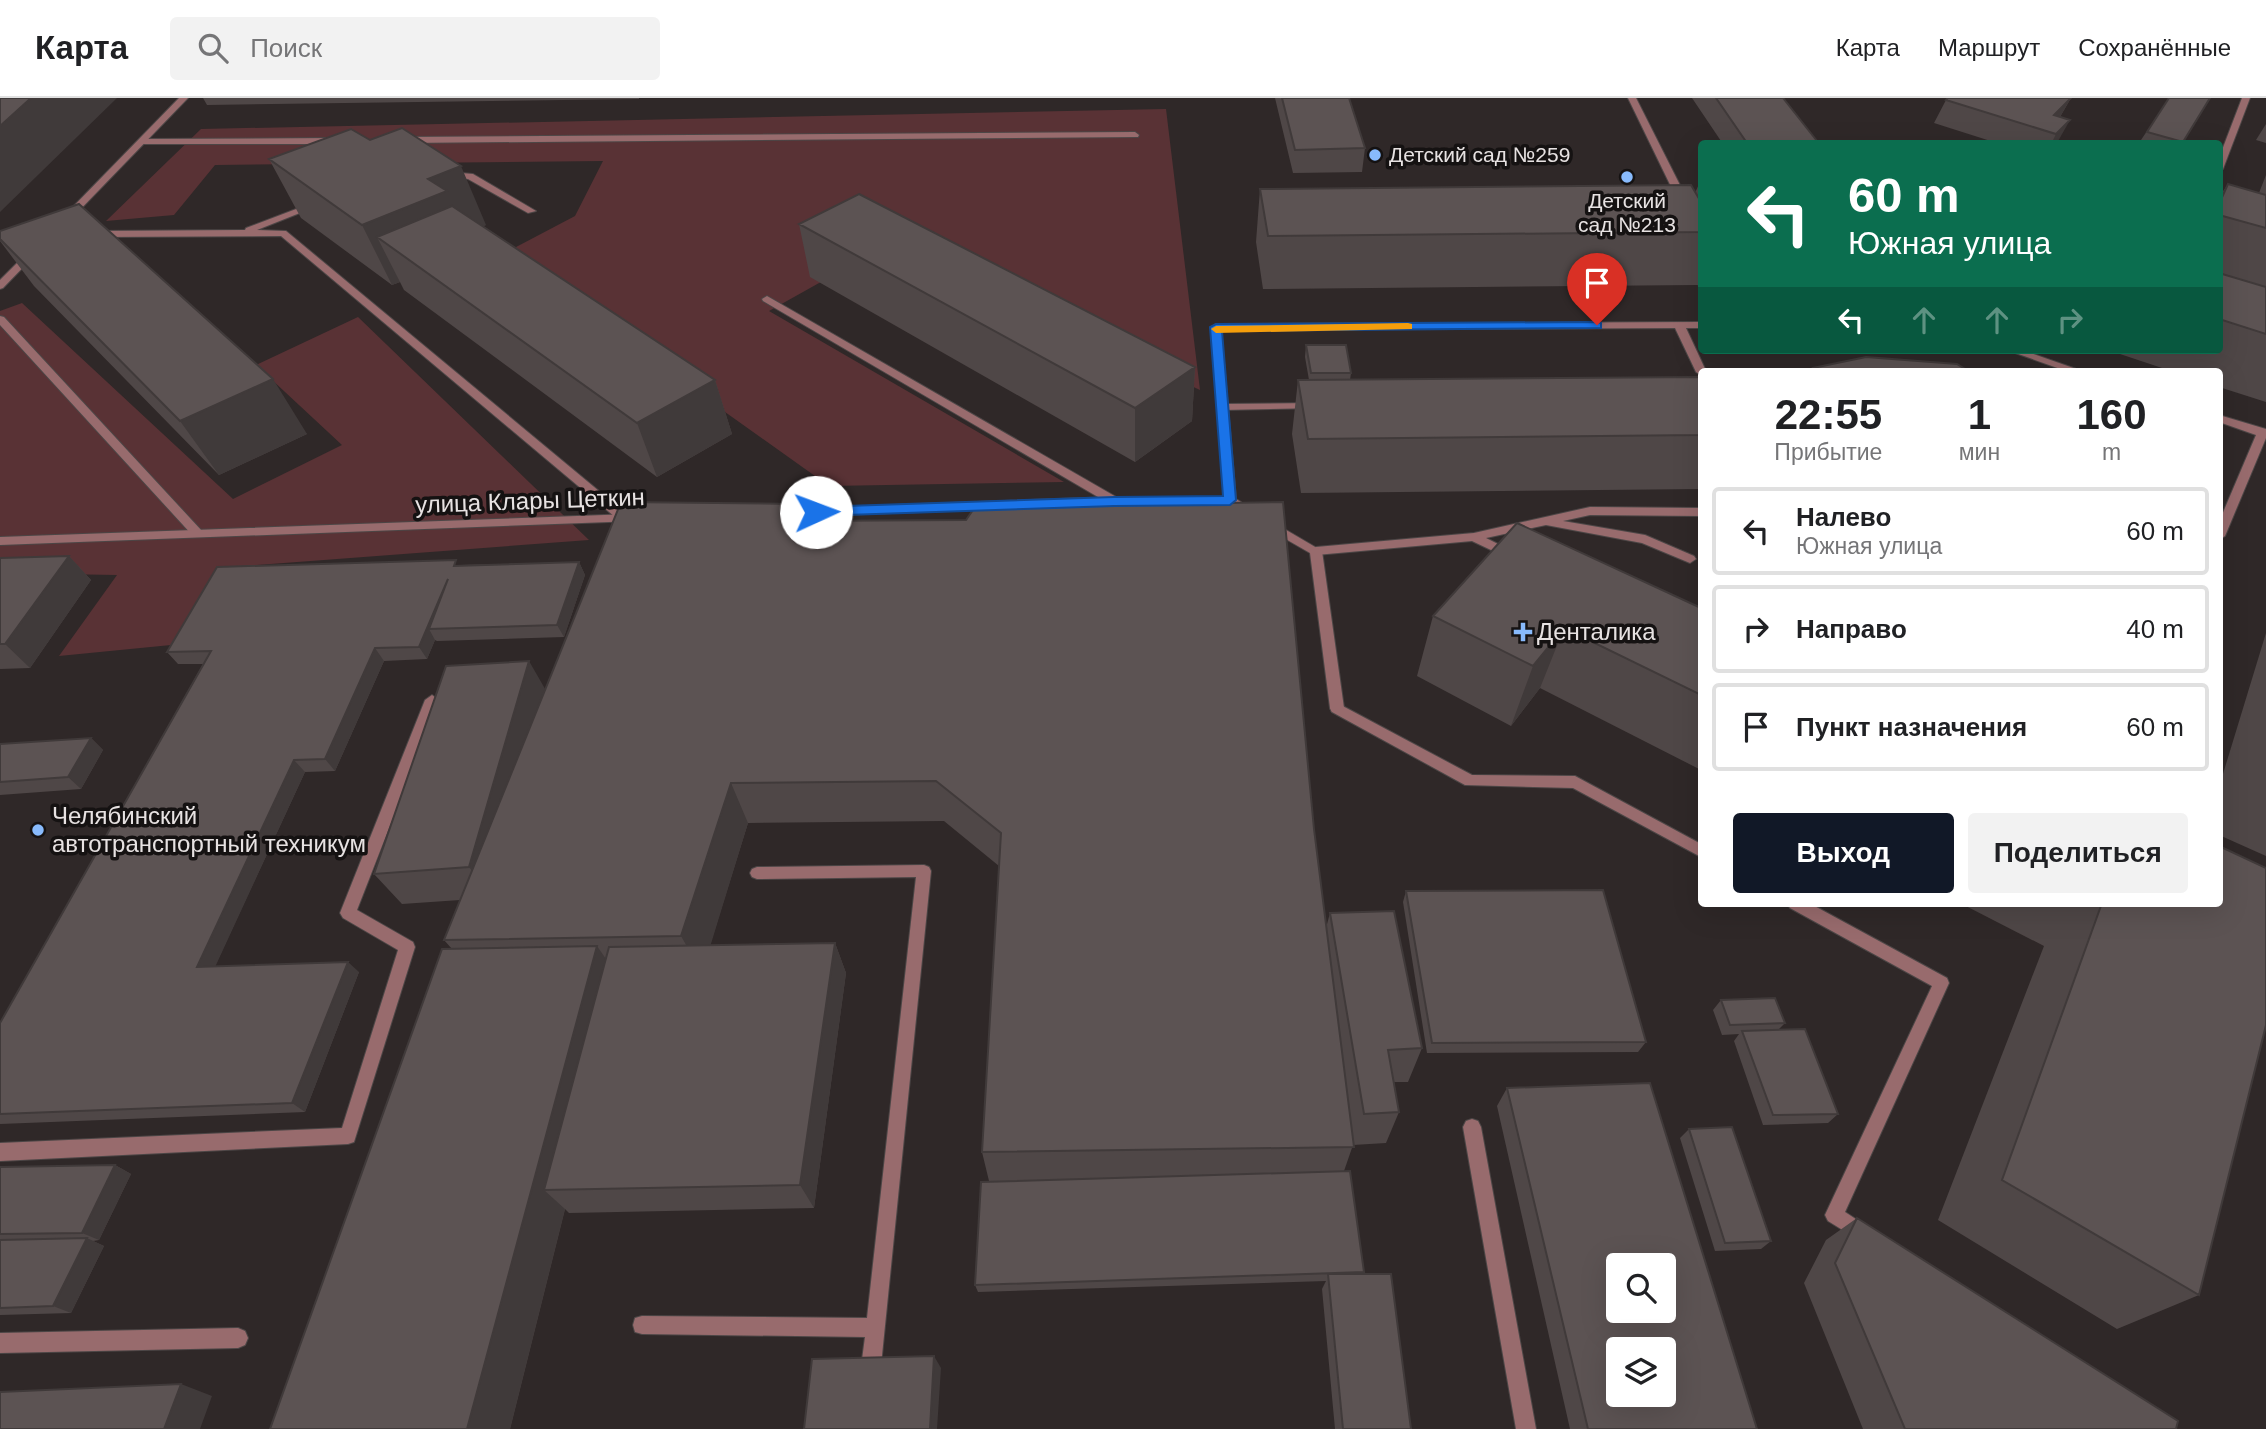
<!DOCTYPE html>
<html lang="ru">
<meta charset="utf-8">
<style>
body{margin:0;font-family:Arial,sans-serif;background:#f2f2f2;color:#202124;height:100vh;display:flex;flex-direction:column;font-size:26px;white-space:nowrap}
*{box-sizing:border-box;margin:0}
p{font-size:23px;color:#757577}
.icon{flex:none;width:38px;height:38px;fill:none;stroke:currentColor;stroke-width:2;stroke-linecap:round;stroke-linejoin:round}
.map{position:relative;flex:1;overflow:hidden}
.sheet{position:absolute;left:1698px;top:270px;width:525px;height:539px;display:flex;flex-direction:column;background:#fff;border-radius:7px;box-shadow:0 7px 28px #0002}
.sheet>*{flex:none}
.hud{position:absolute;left:1698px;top:42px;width:525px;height:214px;border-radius:7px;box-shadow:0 7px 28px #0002;background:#0b6e4f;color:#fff;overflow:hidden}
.tools{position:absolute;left:1606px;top:1155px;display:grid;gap:14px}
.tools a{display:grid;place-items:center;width:70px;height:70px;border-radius:7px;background:#fff;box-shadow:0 7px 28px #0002;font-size:35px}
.pin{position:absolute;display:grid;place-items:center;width:60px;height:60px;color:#fff;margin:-72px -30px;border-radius:50% 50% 50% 0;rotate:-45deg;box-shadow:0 0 7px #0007}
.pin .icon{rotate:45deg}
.me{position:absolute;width:77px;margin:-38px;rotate:88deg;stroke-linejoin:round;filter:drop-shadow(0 0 5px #0008)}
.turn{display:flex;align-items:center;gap:24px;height:147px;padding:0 35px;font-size:32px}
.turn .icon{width:91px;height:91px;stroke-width:2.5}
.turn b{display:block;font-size:49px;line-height:60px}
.lanes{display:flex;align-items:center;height:66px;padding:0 35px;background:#0003;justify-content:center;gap:35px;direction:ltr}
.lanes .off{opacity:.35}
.eta{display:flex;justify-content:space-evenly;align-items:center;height:119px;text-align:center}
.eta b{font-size:42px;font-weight:600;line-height:49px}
.action{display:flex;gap:14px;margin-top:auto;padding:14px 35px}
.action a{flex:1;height:80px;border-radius:7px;background:#111827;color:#fff;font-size:28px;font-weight:600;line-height:80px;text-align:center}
.action a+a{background:#f2f2f2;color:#202124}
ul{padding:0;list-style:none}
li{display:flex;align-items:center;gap:21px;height:88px;margin:0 14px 10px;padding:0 21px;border:4px solid #e0e0e0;border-radius:7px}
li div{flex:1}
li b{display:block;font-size:26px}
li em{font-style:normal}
header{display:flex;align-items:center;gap:42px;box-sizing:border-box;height:98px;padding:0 35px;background:#fff;border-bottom:2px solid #e0e0e0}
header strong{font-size:33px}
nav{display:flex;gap:38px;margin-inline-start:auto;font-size:24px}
.search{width:490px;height:63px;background:#f2f2f2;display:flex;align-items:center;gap:18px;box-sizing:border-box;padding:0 24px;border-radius:7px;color:#757577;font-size:26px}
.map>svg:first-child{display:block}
</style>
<header>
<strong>Карта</strong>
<div class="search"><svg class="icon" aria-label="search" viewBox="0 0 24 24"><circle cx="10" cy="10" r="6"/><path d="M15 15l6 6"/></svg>Поиск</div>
<nav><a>Карта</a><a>Маршрут</a><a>Сохранённые</a></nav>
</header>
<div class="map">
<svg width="2266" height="1331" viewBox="0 0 2266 1331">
<rect width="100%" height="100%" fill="#2f2828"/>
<path fill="#593235" d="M1166,11L1200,292L887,147L769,213L1064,384L829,388L503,156L575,118L603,63L215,67L174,117L106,123L201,31Z
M22,205L233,401L342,347L256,267L358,219L589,442L229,469L171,547L59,558L117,477L0,475V213Z"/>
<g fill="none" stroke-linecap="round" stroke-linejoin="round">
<defs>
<path id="service" d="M1628,0H1636L1688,103L1686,105L1678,103Z
M2242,0H2250L2223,71L2219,74V60Z
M1135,34L1139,37L1138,39L402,45L398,42L402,39Z
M141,41L336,40L340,43L336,46H138L137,44Z
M449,74L473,76L536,113L528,115L468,81L446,79L445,77Z
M312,105L320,107L257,132L286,133L629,418V424H621L281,138L93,139L88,136L93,133L245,132L246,130Z
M767,198L1118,400L1120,403L1118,406H1110L763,203L762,201Z
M0,218L4,219L202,433L204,436L202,439H194L0,227Z
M1701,224V230H1686L1706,273H1701V277L1696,274L1675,230L1216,232L1211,229L1216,226Z
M2007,252H2022L2082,273H2066Z
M1315,305L1320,308L1319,310L1222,312L1217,309L1222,306Z
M2219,317L2266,331V340L2225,438L2219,442V424L2256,337L2219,324Z
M1590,409L1701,410V418L1590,417L1563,423L1645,437L1694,458L1696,461L1690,465L1642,445L1546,427L1486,440L1514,454L1516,457L1510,461L1472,443L1316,457L1310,453L1316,449L1474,435Z
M432,597L439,602L357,812L413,844L415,849L354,1044L348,1046L0,1063V1045L342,1030L398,852L343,820L340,815L425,602Z
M1337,605L1472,677L1575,678L1701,746V759L1573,690L1465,687L1332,614L1330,610Z
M924,767L929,769L931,773L880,1277L877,1284L870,1287L863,1284L860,1277L865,1239L642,1236L635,1234L633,1227L635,1220L642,1218L867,1220L916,779L757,781L752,779L750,775L752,771L757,769Z
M1787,805H1809L1947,880L1949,885L1845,1114L1868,1129L1871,1135L1868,1141L1862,1144L1828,1123L1825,1117L1932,888L1790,810Z
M1472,1021L1478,1023L1481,1029L1536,1331H1516L1463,1029L1466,1023Z
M238,1230L245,1233L248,1240L245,1247L238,1250L0,1255V1235Z"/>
<path id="minor" d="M179,0H188L71,121H65V117Z
M28,154L36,156L3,190L0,191V182Z
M1216,226L1221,229L1236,401L1241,404V410L1237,411L1228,407H1114L781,419L775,415L781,411L1114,399H1224L1211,229Z
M632,416L636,417V423L0,447V439Z
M1269,422L1322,453L1344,610L1342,614H1332L1330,610L1310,455L1265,429L1263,426Z"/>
</defs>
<use href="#service" stroke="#4c4646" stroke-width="2"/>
<use href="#minor" stroke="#4c4646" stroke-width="2"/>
<use href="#service" fill="#986b6d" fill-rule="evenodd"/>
<use href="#minor" fill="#986b6d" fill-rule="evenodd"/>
</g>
<path fill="#4f4747" d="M203,0H639V1L207,7Z
M1275,0H1349L1365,50L1362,74L1293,75Z
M1692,0H1783L1817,43L1816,46H1723Z
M2071,0L2060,19L2056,46H2000L1934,25L1946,2Z
M2169,0H2210L2182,46L2139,45Z
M2266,25V45L2256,42L2266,26Z
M269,61L486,127L483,128L715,282L732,336L657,379L404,192L400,184L392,187L301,120Z
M2266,77V304L2219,289V273H2171L2108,252H2219V99L2228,86L2259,95Z
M1699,86H1701V188L1697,187L1263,191L1256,144L1260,91L1695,95Z
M799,126L1195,269L1192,323L1135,364L810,179Z
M0,133L307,336L219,377L34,188L0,143Z
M1306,247L1351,275L1350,282L1701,279V391L1301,395L1292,336L1298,282H1309L1305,259Z
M803,423L1314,731L1326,830L1330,815L1422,950L1408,984H1394L1399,1014L1386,1045L1353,1047L1344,1073L1364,1174L1363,1176L1411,1331H1335L1322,1191L1326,1183L978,1194L975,1187L989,1083L982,1054L999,768L944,723L748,725L710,847L835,845L846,875L814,1110L569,1115L565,1111L510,1331L452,851L444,842L460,802L402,806L374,776L545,592Z
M69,458L91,482L30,570L0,571V460Z
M579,464L585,477L564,539L437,543L435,542L427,561L384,563L335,673L305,674L215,868L359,874L305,1014L0,1026V925L203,566H178L167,554L459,467Z
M1701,510V672L1540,590L1511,628L1417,578L1433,518Z
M2266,535V758L2219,737V689Z
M91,640L103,652L81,691L0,697V646Z
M1406,793L1646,944L1638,954L1427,955L1403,804Z
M1960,805H2219L2199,1197L2117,1231L1938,1122L2044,848Z
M1721,902L1785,925L1778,932L1838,1016L1828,1025L1763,1027L1734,943L1739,936L1722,937L1713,912Z
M1507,990L1757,1331H1570L1497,1008Z
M1689,1031L1771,1143L1761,1151L1715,1153L1680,1040Z
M115,1067L131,1076L99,1142L93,1143L104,1148L71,1215L0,1217V1069Z
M1857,1120L2176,1331H1863L1804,1185L1826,1142Z"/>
<path fill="#403a3a" d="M31,0H117L0,114V28Z
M2071,0L2058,22L2054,17Z
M2070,22L2057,45L2051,46L2056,36Z
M461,68L486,127L466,135L377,139L400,184L392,187L362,127L428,81Z
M1195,269L1192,323L1135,364V310Z
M273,281L307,336L219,377L180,323Z
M715,282L732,336L657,379L637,325Z
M798,406L810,449L793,423Z
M69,458L91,482L30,570L5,546Z
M579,464L585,477L564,539L557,527Z
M448,481L429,531L435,542L427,561L419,549Z
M1564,530L1540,590L1511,628L1533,568Z
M375,550L384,563L335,673L325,661Z
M529,563L548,596L493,800L469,769Z
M91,640L103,652L81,691L68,679Z
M294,662L305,674L210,880L197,869Z
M731,685L748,725L702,875L681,838Z
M835,845L846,875L814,1110L800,1087Z
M597,848L622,884L544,1092L565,1111L510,1331H467Z
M348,864L359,874L305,1014L292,1005Z
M115,1067L131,1076L99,1142L82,1135Z
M87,1140L104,1148L71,1215L53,1208Z
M934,1258L941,1270L937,1331H930Z
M181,1286L212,1298L200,1331H164Z"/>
<path fill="#5c5353" stroke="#403a3a" stroke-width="2" fill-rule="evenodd" d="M0,0H31L0,28Z
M1282,0H1349L1365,50L1295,52Z
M1716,0H1783L1817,43L1747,45Z
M1948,0H2071L2054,17L2070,22L2056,36L1946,2Z
M2169,0H2210L2183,44L2147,34Z
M402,30L461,68L428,81L447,93L362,127L269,61L351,31L370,42Z
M2228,86L2266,97V130L2219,117V106Z
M1691,87L1701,104V134L1268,138L1260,91Z
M859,96L1195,269L1135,310L799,126Z
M79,106L273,281L180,323L0,141V133Z
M452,108L715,282L637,325L377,139Z
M2219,175L2266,189V236L2219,221Z
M1306,247H1346L1351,275H1311Z
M1866,259L1957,266L1968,273H1815L1813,270Z
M1701,279V337L1308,341L1298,282Z
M621,404L798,406L793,423L966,422L975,409L1283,404L1314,731L1354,1049L982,1054L1001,735L936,683L731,685L681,838L444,842Z
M1517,425L1701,510V597L1564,530L1533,568L1433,518Z
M69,458L5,546H0V460Z
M456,462L454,468L579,464L557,527L429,531L448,481L419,549L375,550L325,661L294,662L197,869L348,864L292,1005L0,1016V925L211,553L167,554L217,469Z
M529,563L469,769L374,776L446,568Z
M91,640L68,679L0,684V646Z
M2219,748L2266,770V927L2199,1197L2002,1082L2102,805H2219Z
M1603,792L1646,944L1432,945L1406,793Z
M1394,813L1422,950L1388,952L1399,1014L1364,1016L1330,815Z
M835,845L800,1087L544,1092L609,849Z
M597,848L467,1331H270L442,851Z
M1775,900L1785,925L1730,927L1721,902Z
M1805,931L1838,1016L1773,1017L1742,933Z
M1650,985L1757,1331H1588L1507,990ZM1619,1167H1664V1213H1619ZM1619,1251H1664V1297H1619Z
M1732,1029L1771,1143L1725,1145L1689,1031Z
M115,1067L82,1135L0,1136V1069Z
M1350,1073L1364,1174L975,1187L981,1084Z
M1857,1120L2178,1323L2176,1331H1905L1835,1165Z
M87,1140L53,1208L0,1210V1142Z
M1328,1176H1391L1411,1331H1343Z
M934,1258L930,1331H804L812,1261Z
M181,1286L164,1331H0V1294Z"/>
<path fill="#1a73e8" stroke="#114b97" stroke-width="2" d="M1597,224L1601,225V230L1222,233L1236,402L1230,407L1114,408L816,418L809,414L816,409L1114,399L1223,398L1210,229L1216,226Z"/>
<path fill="#f59e0b" d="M1408,225L1412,226V231L1216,235L1211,231L1216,228Z"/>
<g fill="#88bafc" stroke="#151212" stroke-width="2.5">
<circle cx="1375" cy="57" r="7"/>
<circle cx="1627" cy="79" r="7"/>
<path d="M1519.5 523.5h7v7h7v7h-7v7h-7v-7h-7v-7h7z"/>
<circle cx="38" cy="732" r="7"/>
</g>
<g text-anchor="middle" stroke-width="7" stroke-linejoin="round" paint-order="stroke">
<g font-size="21" fill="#e7e2e2" stroke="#151212" text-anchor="start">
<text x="1389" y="64">Детский сад №259</text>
<text x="1627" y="110" text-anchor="middle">Детский<tspan x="1627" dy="24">сад №213</tspan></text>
</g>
<g font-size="24" fill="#e7e2e2" stroke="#151212">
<text transform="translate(530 403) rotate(-2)" y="8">улица Клары Цеткин</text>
</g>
<g font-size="24" fill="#e7e2e2" stroke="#151212" text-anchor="start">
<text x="1537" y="542">Денталика</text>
<text x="52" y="726">Челябинский<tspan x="52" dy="28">автотранспортный техникум</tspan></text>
</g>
</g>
</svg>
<div class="tools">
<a><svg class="icon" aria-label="search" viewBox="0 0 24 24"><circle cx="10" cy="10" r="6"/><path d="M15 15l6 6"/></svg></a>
<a><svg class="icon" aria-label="layers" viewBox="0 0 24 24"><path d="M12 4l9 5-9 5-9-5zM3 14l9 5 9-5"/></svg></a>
</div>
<div class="pin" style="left:1597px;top:227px;background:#d93025"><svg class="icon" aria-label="arrive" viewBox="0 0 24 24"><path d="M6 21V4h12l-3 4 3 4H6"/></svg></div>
<svg class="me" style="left:816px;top:414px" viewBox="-20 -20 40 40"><circle r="19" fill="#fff"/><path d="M0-13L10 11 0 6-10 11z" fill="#1a73e8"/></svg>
<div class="hud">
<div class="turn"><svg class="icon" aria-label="left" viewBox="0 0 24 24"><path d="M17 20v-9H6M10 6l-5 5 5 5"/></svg><div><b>60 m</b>Южная улица</div></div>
<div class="lanes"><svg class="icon" aria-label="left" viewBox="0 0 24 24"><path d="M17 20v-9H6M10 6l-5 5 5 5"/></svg><svg class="icon off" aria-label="ahead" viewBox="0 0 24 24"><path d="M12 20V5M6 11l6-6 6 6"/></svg><svg class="icon off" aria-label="ahead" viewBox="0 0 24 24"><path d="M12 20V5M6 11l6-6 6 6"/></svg><svg class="icon off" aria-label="right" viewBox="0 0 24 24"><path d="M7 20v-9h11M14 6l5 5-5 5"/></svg></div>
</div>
<section class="sheet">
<div class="eta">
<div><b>22:55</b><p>Прибытие</p></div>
<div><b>1</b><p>мин</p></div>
<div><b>160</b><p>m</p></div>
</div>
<ul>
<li><svg class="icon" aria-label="left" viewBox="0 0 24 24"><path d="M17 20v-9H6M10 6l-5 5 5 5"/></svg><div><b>Налево</b><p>Южная улица</p></div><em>60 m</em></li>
<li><svg class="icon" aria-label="right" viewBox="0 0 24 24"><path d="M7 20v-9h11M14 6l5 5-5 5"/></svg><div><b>Направо</b></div><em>40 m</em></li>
<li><svg class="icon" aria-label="arrive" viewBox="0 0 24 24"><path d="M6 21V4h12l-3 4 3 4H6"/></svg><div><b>Пункт назначения</b></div><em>60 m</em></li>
</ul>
<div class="action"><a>Выход</a><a>Поделиться</a></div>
</section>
</div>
